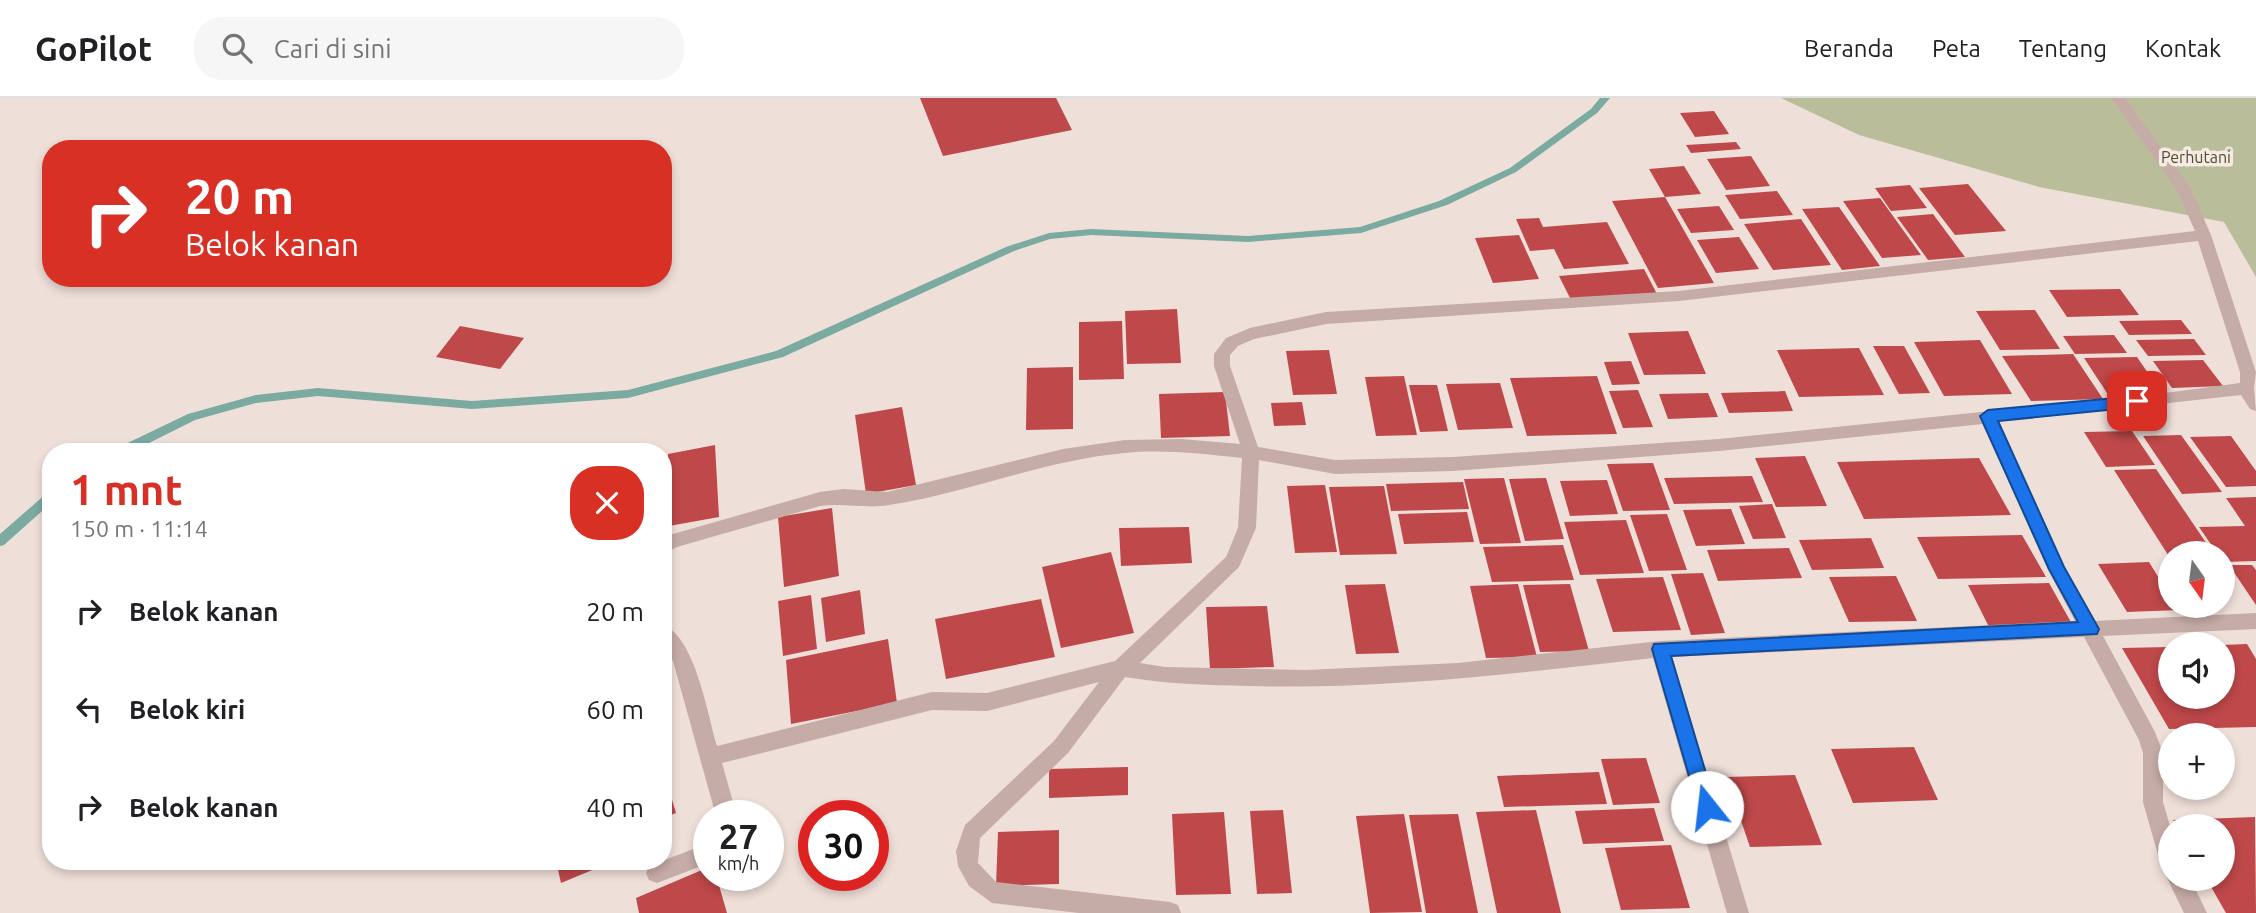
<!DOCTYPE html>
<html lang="id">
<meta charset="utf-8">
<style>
body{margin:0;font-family:Ubuntu,sans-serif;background:#f6f6f6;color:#202124;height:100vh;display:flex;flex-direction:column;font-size:26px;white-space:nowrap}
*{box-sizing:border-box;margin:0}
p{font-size:23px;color:#757577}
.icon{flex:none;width:38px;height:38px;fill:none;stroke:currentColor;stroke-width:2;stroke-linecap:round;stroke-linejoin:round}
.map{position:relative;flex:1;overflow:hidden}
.panel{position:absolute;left:42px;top:345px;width:630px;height:427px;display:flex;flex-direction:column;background:#fff;border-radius:28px;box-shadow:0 4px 10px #0003}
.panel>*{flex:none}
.hud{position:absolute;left:42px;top:42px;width:630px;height:147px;border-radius:28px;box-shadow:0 4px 10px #0003;background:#d93025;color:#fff;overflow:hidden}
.needle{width:46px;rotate:166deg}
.buttons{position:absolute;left:2158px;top:443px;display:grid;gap:14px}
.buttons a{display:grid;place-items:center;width:77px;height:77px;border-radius:50%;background:#fff;box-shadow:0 4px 10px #0003;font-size:35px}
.speed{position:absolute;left:693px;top:702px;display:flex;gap:14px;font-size:35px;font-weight:700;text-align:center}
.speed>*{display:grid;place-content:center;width:91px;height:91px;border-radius:50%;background:#fff;box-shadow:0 4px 10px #0003;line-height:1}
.speed small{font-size:18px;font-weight:400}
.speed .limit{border:10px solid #d22;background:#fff;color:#111}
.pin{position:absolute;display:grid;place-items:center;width:60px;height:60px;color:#fff;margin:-30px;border-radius:14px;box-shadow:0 4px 10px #0006}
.me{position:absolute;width:77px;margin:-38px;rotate:344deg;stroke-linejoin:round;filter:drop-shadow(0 0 5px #0008)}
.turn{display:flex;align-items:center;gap:24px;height:147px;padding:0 28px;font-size:32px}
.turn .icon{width:91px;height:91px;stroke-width:2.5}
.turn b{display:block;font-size:49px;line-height:60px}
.round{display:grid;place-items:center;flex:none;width:74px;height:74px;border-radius:28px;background:#f6f6f6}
.headline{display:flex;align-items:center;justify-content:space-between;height:119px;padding:0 28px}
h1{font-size:42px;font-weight:600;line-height:52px;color:#d93025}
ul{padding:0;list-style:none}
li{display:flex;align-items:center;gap:21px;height:98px;padding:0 28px}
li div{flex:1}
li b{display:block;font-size:26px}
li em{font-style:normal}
header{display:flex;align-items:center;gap:42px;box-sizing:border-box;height:98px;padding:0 35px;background:#fff;border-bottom:2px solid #e0e0e0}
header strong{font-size:33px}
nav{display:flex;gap:38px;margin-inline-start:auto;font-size:24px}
.search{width:490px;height:63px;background:#f6f6f6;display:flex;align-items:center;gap:18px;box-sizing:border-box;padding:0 24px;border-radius:28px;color:#757577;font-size:26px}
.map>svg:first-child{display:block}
</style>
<header>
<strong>GoPilot</strong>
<div class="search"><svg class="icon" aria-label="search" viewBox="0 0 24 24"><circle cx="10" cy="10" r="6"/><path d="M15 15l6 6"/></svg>Cari di sini</div>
<nav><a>Beranda</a><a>Peta</a><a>Tentang</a><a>Kontak</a></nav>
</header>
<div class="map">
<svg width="2256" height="815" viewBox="0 0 2256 815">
<rect width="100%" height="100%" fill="#efdfd9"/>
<path fill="#babd9a" d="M1781,0H2256V179L2224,124L2039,89L1859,37Z"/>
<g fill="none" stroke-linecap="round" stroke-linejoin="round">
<path fill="#7aaaa0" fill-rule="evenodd" d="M1600,0H1610L1597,15L1516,74L1447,107L1361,135L1248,144L1091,137L1050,141L1014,153L783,259L628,300L472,311L318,298L256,305L195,322L131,354H113L115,351L188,316L256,297L318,290L472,303L628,292L776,253L1006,149L1049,135L1091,131L1248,138L1360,129L1439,103L1510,70L1591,11Z
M51,393V405L4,447L0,448V436L47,395Z"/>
</g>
<path fill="#be484a" d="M920,0H1056L1072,32L943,58Z
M1714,13L1729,36L1695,39L1680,15Z
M1736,44L1741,51L1691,55L1686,47Z
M1751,58L1770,88L1726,92L1707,61Z
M1684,68L1701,96L1665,99L1649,71Z
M1968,86L2006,133L1955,137L1919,90Z
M1910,87L1927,110L1891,113L1875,90Z
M1777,93L1793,117L1740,121L1725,97Z
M1665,99L1714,185L1658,190L1612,103Z
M1880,100L1921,157L1882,160L1843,103Z
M1719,108L1734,132L1691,135L1677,111Z
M1839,109L1880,168L1842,172L1802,111Z
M1933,116L1965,159L1928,162L1897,119Z
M1539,120L1543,129L1607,124L1629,166L1564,171L1554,151L1530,153L1516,121Z
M1801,121L1831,167L1773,172L1744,126Z
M1519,137L1539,181L1493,185L1475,140Z
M1739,139L1759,171L1716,175L1697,142Z
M1644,171L1657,196L1572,204L1559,178Z
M2120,191L2139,217L2067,219L2049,192Z
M1177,211L1181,265L1127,266L1125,213Z
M2035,212L2060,251L2000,252L1976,213Z
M2181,222L2192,236L2129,237L2119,223Z
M1122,223L1124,281L1079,282V224Z
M460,228L524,240L500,271L436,259Z
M1688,233L1706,276L1644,277L1628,235Z
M2114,237L2127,255L2075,256L2063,238Z
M2194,241L2206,257L2148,258L2136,242Z
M1980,242L2012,296L1944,298L1914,244Z
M1873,248H1904L1930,295L1899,296Z
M1859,250L1884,297L1799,299L1777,252Z
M1329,252L1337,296L1293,297L1286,253Z
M2073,256L2103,301L2031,303L2002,258Z
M2137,259L2161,294L2107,295L2084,260Z
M2203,262L2223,288L2172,290L2153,263Z
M1631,263L1640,286L1612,287L1604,264Z
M1073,269V331L1026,332L1027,270Z
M1404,278L1417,337L1376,338L1365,279Z
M1597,278L1617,336L1527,338L1510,280Z
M1500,285L1513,330L1458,332L1446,286Z
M1409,287H1437L1448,333L1420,334Z
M1638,292L1653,329L1623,330L1609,293Z
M1785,293L1793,313L1729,315L1721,295Z
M1225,294L1230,338L1161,340L1159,296Z
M1708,295L1718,319L1668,321L1659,296Z
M1302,304L1306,327L1274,328L1271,305Z
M902,309L916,387L866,396L855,317Z
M2132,333L2155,367L2106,369L2084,334Z
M2181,337L2222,394L2182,396L2143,338Z
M2231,338L2256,373V388L2226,389L2190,339Z
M715,347L719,419L669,428L668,356Z
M1805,358L1827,408L1776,409L1755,360Z
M1979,360L2011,417L1864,421L1837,364Z
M1653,365L1670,412L1623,413L1607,366Z
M2156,371L2213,455H2170V460L2114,372Z
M1752,378L1763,404L1674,406L1664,380Z
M1504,380L1521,445L1480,446L1464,381Z
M1546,380L1564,441L1525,443L1509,381Z
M1607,382L1618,416L1570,418L1560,383Z
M1463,384L1469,411L1391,413L1386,386Z
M1325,387L1337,454L1295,455L1287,388Z
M1384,388L1397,456L1340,457L1329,389Z
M2256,399V463L2223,464L2222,455H2217L2199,429L2245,428L2226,400Z
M1772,406L1786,440L1753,441L1739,408Z
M832,410L839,478L784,489L778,419Z
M1731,411L1745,446L1696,448L1683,412Z
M1467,414L1474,444L1404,446L1398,416Z
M1667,416L1687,472L1649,473L1630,417Z
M1626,422L1644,475L1580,477L1564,424Z
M1189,429L1192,465L1121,468L1119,430Z
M2022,437L2046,479L1938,481L1917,439Z
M1871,440L1884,470L1812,472L1799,442Z
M1563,447L1574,482L1492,484L1483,449Z
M1789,450L1802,480L1718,483L1707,452Z
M1111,454L1134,535L1061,550L1042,469Z
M2149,464L2170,498V508H2176L2179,512L2127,514L2098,466Z
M2229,467H2252L2256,472V507Z
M1703,475L1725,535L1691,537L1671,476Z
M1896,478L1917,523L1849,524L1829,479Z
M1663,479L1681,532L1613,534L1596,481Z
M2049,485L2072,526L1989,529L1968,487Z
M1385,486L1399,555L1356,556L1345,487Z
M1518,486L1537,559L1486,560L1470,488Z
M1570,486L1589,553L1540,554L1523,487Z
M860,492L865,536L826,544L821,500Z
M811,497L817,551L783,558L778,503Z
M1041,501L1055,559L946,581L935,521Z
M1267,508L1274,569L1210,571L1206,509Z
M888,541L897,605L791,626L786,562Z
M2247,546L2256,561V629L2169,631L2122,550L2170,549V598H2222V547Z
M1914,649L1938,702L1853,705L1831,651Z
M1646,660L1660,705L1613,707L1601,661Z
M1128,669V697L1049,700V671Z
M663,672L676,715L663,720Z
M1599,674L1607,706L1504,709L1497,678Z
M1795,677L1822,747L1750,749L1726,679Z
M1654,710L1664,743L1583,746L1575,713Z
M1283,712L1292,795L1257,796L1250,713Z
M1536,712L1561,815H1497L1476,714Z
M1224,714L1231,796L1176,797L1172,716Z
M1404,716L1422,814L1370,815L1356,718Z
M1458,716L1478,815H1426L1409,717Z
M2255,719L2256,815H2226L2206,780H2222V728H2177L2173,722Z
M1059,732V786L996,788L998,734Z
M1671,747L1690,810L1621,812L1605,750Z
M556,763H614L561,785Z
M709,769V777H716L727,815H639L636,800Z"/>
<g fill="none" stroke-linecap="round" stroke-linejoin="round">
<path fill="#c6aca6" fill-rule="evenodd" d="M2111,0H2125L2190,89L2211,137L2256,274L2254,290L2256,313L2250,311L2241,297L1999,324L2065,469L2094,523L2256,515V531L2103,538L2155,634L2163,655V704L2170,728V780H2190L2207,815H2184L2167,780L2170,774L2162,771L2143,704V655L2139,642L2084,539L1672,559L1749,815H1727L1653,560C1518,575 1384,592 1248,588C1207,587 1166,586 1125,579L1068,655L980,740L978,765L996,784L1170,804L1178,807L1181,815H1079L992,805L969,788L958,768L956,753L965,727L1054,643L1099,584L987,613L932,612L722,665L737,718H716L673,563L663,550V527C695,538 708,618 717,648L932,594L987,595L1115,563L1226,459L1238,430L1242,360C1203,356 1164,351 1125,355C1044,362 969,395 889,407C869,411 844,405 820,408L677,449L663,456V439L666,438L820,394L843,391L887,394L1063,351L1125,342L1181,341L1240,346L1214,268V256L1226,240L1250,230L1326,214L1679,193L2195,133L2176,90ZM2198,143L2240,274V285L2165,295L1719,341L1453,359L1335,362L1258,349L1230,268V257L1238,248L1254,241L1326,226L1679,203ZM1983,326L2048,472L2075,523L1660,543L1458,565L1306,572L1165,569L1140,565L1239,469L1256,430L1259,362L1335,376L1453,373L1719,353Z
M709,745V765L657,785L649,782L646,775L649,768Z"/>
</g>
<path fill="#1a73e8" stroke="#114b97" stroke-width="2" d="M2137,298L2145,303L2137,309L1998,323L2064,469L2099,531L2097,536L1671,558L1716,709L1713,716L1707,718L1700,716L1652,551L1654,546L2078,524L2049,471L1980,318L1988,312Z"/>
<g text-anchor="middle" stroke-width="7" stroke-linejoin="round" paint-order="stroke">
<g font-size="16" fill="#4b4f2c" stroke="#f7eae5">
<text x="2196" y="65">Perhutani</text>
</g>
</g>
</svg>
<div class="buttons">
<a><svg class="needle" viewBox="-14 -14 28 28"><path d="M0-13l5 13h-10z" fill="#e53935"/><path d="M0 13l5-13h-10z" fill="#757577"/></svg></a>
<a><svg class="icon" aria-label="sound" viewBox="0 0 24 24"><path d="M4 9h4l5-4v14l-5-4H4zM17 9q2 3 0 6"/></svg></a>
<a>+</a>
<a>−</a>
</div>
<div class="speed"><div>27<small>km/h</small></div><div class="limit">30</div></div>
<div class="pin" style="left:2137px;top:303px;background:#d93025"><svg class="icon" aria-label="arrive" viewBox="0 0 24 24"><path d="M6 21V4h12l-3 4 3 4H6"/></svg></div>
<svg class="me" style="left:1707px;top:709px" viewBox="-20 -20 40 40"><circle r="19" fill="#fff"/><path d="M0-13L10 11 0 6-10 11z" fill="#1a73e8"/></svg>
<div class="hud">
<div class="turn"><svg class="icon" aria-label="right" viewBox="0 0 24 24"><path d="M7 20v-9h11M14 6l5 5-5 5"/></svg><div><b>20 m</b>Belok kanan</div></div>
</div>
<section class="panel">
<div class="headline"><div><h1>1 mnt</h1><p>150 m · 11:14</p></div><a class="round" style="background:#d93025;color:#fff"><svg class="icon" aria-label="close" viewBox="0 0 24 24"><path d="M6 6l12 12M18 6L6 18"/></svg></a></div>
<ul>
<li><svg class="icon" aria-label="right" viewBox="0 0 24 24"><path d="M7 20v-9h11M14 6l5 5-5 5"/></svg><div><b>Belok kanan</b></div><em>20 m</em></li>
<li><svg class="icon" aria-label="left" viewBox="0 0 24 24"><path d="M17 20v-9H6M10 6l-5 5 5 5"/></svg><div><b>Belok kiri</b></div><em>60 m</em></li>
<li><svg class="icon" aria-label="right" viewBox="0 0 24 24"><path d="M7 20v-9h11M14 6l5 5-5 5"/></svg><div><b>Belok kanan</b></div><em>40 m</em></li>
</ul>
</section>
</div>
